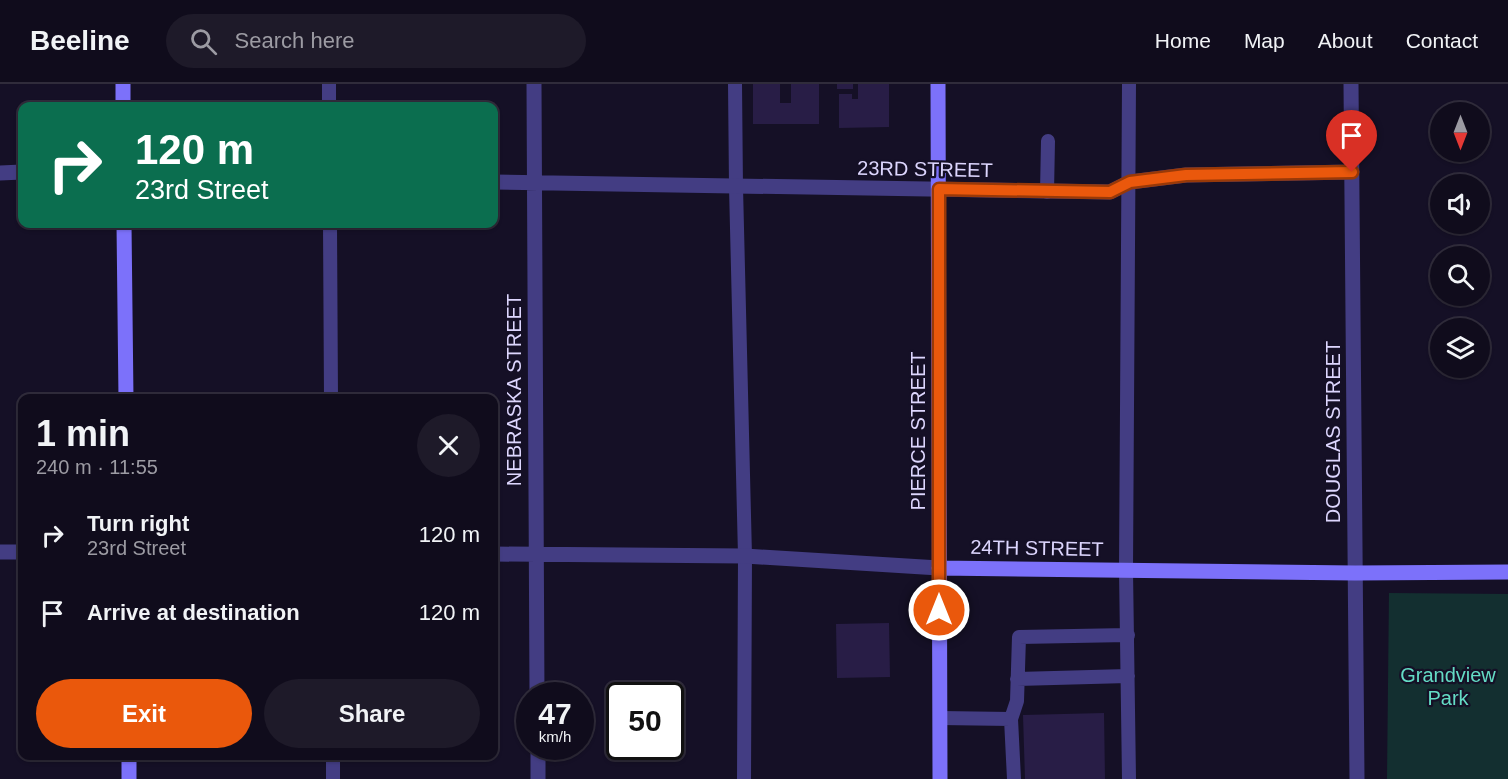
<!DOCTYPE html>
<meta charset="utf-8">
<style>
body{margin:0;font-family:Helvetica,sans-serif;background:#1e1a29;color:#f1f3f6;height:100vh;display:flex;flex-direction:column;font-size:22px;white-space:nowrap}
*{box-sizing:border-box;margin:0}
p{font-size:20px;color:#9c9ba3}
.icon{flex:none;width:33px;height:33px;fill:none;stroke:currentColor;stroke-width:2;stroke-linecap:round;stroke-linejoin:round}
.map{position:relative;flex:1;overflow:hidden}
.drawer{position:absolute;left:18px;top:310px;width:480px;height:366px;display:flex;flex-direction:column;background:#100c1c;border-radius:12px;box-shadow:0 2px 4px #0004,0 0 0 2px #302c3b}
.drawer>*{flex:none}
.hud{position:absolute;left:18px;top:18px;width:480px;height:126px;border-radius:12px;box-shadow:0 2px 4px #0004,0 0 0 2px #302c3b;background:#0b6e4f;color:#fff;overflow:hidden}
.needle{width:39px;rotate:180deg}
.fabs{position:absolute;left:1430px;top:18px;display:grid;gap:12px}
.fabs a{display:grid;place-items:center;width:60px;height:60px;border-radius:50%;background:#100c1c;box-shadow:0 2px 4px #0004,0 0 0 2px #302c3b;font-size:30px}
.speed{position:absolute;left:516px;top:598px;display:flex;gap:12px;font-size:30px;font-weight:700;text-align:center}
.speed>*{display:grid;place-content:center;width:78px;height:78px;border-radius:50%;background:#100c1c;box-shadow:0 2px 4px #0004,0 0 0 2px #302c3b;line-height:1}
.speed small{font-size:15px;font-weight:400}
.speed .limit{border:3px solid #111;border-radius:9px;background:#fff;color:#111}
.pin{position:absolute;display:grid;place-items:center;width:51px;height:51px;color:#fff;margin:-62px -26px;border-radius:50% 50% 50% 0;rotate:-45deg;box-shadow:0 0 6px #0007}
.pin .icon{rotate:45deg}
.me{position:absolute;width:66px;margin:-33px;rotate:0deg;stroke-linejoin:round;filter:drop-shadow(0 0 4px #0008)}
.turn{display:flex;align-items:center;gap:21px;height:126px;padding:0 18px;font-size:27px}
.turn .icon{width:78px;height:78px;stroke-width:2.5}
.turn b{display:block;font-size:42px;line-height:51px}
.round{display:grid;place-items:center;flex:none;width:63px;height:63px;border-radius:32px;background:#1e1a29}
.headline{display:flex;align-items:center;justify-content:space-between;height:102px;padding:0 18px}
h1{font-size:36px;font-weight:800;line-height:45px}
.cta{display:flex;gap:12px;margin-top:auto;padding:12px 18px}
.cta a{flex:1;height:69px;border-radius:36px;background:#ea580c;color:#fff;font-size:24px;font-weight:800;line-height:69px;text-align:center}
.cta a+a{background:#1e1a29;color:#f1f3f6}
ul{padding:0;list-style:none}
li{display:flex;align-items:center;gap:18px;height:78px;padding:0 18px}
li div{flex:1}
li b{display:block;font-size:22px}
li em{font-style:normal}
header{display:flex;align-items:center;gap:36px;box-sizing:border-box;height:84px;padding:0 30px;background:#100c1c;border-bottom:2px solid #302c3b}
header strong{font-size:28px}
nav{display:flex;gap:33px;margin-inline-start:auto;font-size:21px}
.search{width:420px;height:54px;background:#1e1a29;display:flex;align-items:center;gap:15px;box-sizing:border-box;padding:0 21px;border-radius:33px;color:#9c9ba3;font-size:22px}
.map>svg:first-child{display:block}
</style>
<header>
<strong>Beeline</strong>
<div class="search"><svg class="icon" aria-label="search" viewBox="0 0 24 24"><circle cx="10" cy="10" r="6"/><path d="M15 15l6 6"/></svg>Search here</div>
<nav><a>Home</a><a>Map</a><a>About</a><a>Contact</a></nav>
</header>
<div class="map">
<svg width="1508" height="695" viewBox="0 0 1508 695">
<rect width="100%" height="100%" fill="#151026"/>
<path fill="#132f30" d="M1389,509L1508,510V695H1387Z"/>
<path fill="#281d46" d="M753,0H780V19H791V0H819V40H753Z
M837,0H853V5H837Z
M858,0H889V43L839,44V10H852V15H858Z
M889,539L890,593L837,594L836,540Z
M1104,629L1105,695H1025L1023,631Z"/>
<g fill="none" stroke-linecap="round" stroke-linejoin="round">
<path stroke="#433d83" stroke-width="14" d="M329,0V22
M735,0L736,103L745,472L744,695
M1047,108L1048,57
M330,140L331,315
M1017,595L1128,592
M940,634L1011,635L1017,617L1019,553L1128,551
M1011,635L1014,695
M333,672V695
M1129,695L1126,486L1129,0"/>
<path stroke="#433d83" stroke-width="15" d="M534,0L537,612
M1351,0L1357,695
M0,89L22,88
M494,98L1110,108L1130,98L1186,91L1352,88
M0,468H22
M494,470L745,472L939,484
M538,663V695"/>
<path stroke="#7c71fa" stroke-width="15" d="M123,0V22
M938,0L940,695
M124,140L126,315
M939,484L1355,489L1508,488
M129,672V695"/>
</g>
<g fill="none" stroke-linecap="round" stroke-linejoin="round">
<defs>
<path id="route" d="M939,526V105L1110,108L1130,98L1186,91L1352,88"/>
</defs>
<use href="#route" stroke="#983908" stroke-width="15"/>
<use href="#route" stroke="#ea580c" stroke-width="10"/>
</g>
<g text-anchor="middle" stroke-width="4.5" stroke-linejoin="round" paint-order="stroke">
<g font-size="20" fill="#ddd6fe" stroke="#151026">
<text transform="translate(925 85) rotate(1)" y="7">23RD STREET</text>
<text transform="translate(514 306) rotate(-90)" y="7">NEBRASKA STREET</text>
<text transform="translate(918 347) rotate(-90)" y="7">PIERCE STREET</text>
<text transform="translate(1333 348) rotate(-90)" y="7">DOUGLAS STREET</text>
<text transform="translate(1037 464) rotate(1)" y="7">24TH STREET</text>
</g>
<g font-size="20" fill="#64dcc5" stroke="#151026">
<text x="1448" y="598">Grandview<tspan x="1448" dy="23">Park</tspan></text>
</g>
</g>
</svg>
<div class="fabs">
<a><svg class="needle" viewBox="-14 -14 28 28"><path d="M0-13l5 13h-10z" fill="#e53935"/><path d="M0 13l5-13h-10z" fill="#9c9ba3"/></svg></a>
<a><svg class="icon" aria-label="sound" viewBox="0 0 24 24"><path d="M4 9h4l5-4v14l-5-4H4zM17 9q2 3 0 6"/></svg></a>
<a><svg class="icon" aria-label="search" viewBox="0 0 24 24"><circle cx="10" cy="10" r="6"/><path d="M15 15l6 6"/></svg></a>
<a><svg class="icon" aria-label="layers" viewBox="0 0 24 24"><path d="M12 4l9 5-9 5-9-5zM3 14l9 5 9-5"/></svg></a>
</div>
<div class="speed"><div>47<small>km/h</small></div><div class="limit">50</div></div>
<div class="pin" style="left:1352px;top:88px;background:#d93025"><svg class="icon" aria-label="arrive" viewBox="0 0 24 24"><path d="M6 21V4h12l-3 4 3 4H6"/></svg></div>
<svg class="me" style="left:939px;top:526px" viewBox="-20 -20 40 40"><circle r="17" fill="#ea580c" stroke="#fff" stroke-width="3"/><path d="M0-11L8 9 0 5-8 9z" fill="#fff"/></svg>
<div class="hud">
<div class="turn"><svg class="icon" aria-label="right" viewBox="0 0 24 24"><path d="M7 20v-9h11M14 6l5 5-5 5"/></svg><div><b>120 m</b>23rd Street</div></div>
</div>
<section class="drawer">
<div class="headline"><div><h1>1 min</h1><p>240 m · 11:55</p></div><a class="round"><svg class="icon" aria-label="close" viewBox="0 0 24 24"><path d="M6 6l12 12M18 6L6 18"/></svg></a></div>
<ul>
<li><svg class="icon" aria-label="right" viewBox="0 0 24 24"><path d="M7 20v-9h11M14 6l5 5-5 5"/></svg><div><b>Turn right</b><p>23rd Street</p></div><em>120 m</em></li>
<li><svg class="icon" aria-label="arrive" viewBox="0 0 24 24"><path d="M6 21V4h12l-3 4 3 4H6"/></svg><div><b>Arrive at destination</b></div><em>120 m</em></li>
</ul>
<div class="cta"><a>Exit</a><a>Share</a></div>
</section>
</div>
